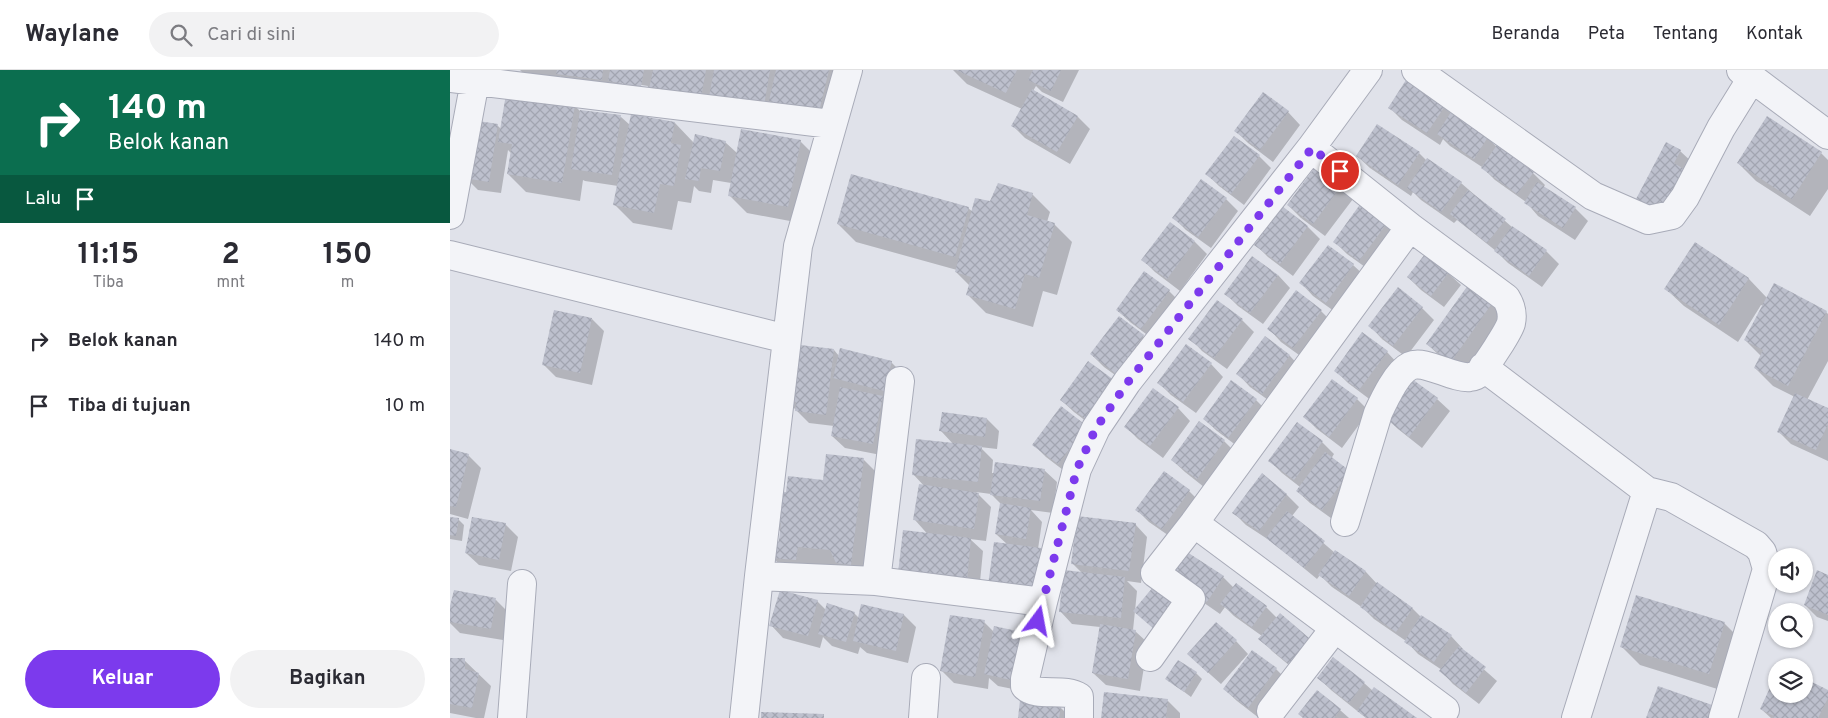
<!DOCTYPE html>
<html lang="id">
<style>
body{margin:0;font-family:Overpass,sans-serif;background:#f2f2f3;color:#2b2b33;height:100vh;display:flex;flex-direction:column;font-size:19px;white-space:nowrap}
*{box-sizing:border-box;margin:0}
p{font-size:16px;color:#7c7c81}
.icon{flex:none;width:28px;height:28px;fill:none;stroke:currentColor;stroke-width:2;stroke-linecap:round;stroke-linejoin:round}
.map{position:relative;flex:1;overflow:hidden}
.side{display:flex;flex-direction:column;background:#fff;width:450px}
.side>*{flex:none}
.banner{background:#0b6e4f;color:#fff;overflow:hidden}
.tools{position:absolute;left:1318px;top:478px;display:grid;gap:10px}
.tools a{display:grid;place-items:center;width:45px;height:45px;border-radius:50%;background:#fff;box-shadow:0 1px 4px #0004;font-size:25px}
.pin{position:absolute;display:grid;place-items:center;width:42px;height:42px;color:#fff;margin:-21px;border:2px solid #fff;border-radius:50%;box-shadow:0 1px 5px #0007}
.me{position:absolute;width:55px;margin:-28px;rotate:13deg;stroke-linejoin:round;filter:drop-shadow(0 0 4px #0008)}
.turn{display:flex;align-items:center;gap:18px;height:105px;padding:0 25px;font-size:22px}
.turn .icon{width:65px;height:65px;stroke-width:2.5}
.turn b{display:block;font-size:35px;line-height:42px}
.then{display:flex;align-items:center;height:48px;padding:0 25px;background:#0003;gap:10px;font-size:19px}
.eta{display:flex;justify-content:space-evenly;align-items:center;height:85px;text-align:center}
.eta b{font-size:30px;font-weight:700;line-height:35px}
.primary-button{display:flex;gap:10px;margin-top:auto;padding:10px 25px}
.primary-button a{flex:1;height:58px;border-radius:30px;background:#7c3aed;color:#fff;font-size:20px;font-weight:700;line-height:58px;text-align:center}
.primary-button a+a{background:#f2f2f3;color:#2b2b33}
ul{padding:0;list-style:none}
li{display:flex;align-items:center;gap:15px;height:65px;padding:0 25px}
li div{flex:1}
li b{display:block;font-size:19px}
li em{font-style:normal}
header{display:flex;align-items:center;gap:30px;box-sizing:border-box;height:70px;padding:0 25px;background:#fff;border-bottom:1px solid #e1e1e2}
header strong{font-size:24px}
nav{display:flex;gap:28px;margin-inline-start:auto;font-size:18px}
.search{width:350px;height:45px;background:#f2f2f3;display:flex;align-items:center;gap:12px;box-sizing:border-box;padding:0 18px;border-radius:28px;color:#7c7c81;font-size:19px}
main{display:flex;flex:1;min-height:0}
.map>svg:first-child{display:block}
</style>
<header>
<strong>Waylane</strong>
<div class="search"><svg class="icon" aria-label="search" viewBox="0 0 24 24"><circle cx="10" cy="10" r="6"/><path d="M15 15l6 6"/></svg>Cari di sini</div>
<nav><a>Beranda</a><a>Peta</a><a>Tentang</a><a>Kontak</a></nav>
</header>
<main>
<section class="side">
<div class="banner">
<div class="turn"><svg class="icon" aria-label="right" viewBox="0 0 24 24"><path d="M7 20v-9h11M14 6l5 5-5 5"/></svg><div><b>140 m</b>Belok kanan</div></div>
<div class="then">Lalu<svg class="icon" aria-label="arrive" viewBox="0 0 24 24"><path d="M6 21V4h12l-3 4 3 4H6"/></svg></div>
</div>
<div class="eta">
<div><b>11:15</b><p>Tiba</p></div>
<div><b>2</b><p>mnt</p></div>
<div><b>150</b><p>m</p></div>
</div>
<ul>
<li><svg class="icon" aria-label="right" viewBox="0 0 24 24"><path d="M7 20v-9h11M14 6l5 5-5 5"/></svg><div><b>Belok kanan</b></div><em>140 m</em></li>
<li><svg class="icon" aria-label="arrive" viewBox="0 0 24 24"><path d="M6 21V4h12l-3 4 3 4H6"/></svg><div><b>Tiba di tujuan</b></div><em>10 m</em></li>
</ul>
<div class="primary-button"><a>Keluar</a><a>Bagikan</a></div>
</section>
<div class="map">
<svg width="1378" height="648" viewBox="0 0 1378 648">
<defs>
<pattern id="building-cross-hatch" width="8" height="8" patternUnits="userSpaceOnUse" patternTransform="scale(1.25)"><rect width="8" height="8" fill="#bdc0cd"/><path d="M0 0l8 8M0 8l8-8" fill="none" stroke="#a2a5b1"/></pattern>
</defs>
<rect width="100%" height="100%" fill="#e0e2ea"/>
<path fill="#0003" fill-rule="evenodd" d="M70,0H394L382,54L120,16L110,6L108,14L76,6ZM172,12L198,16L197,19L172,14Z
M503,0H629L613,32L592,22L586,16L583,21L628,47L640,59L620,94L575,68L563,56L572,39L517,14Z
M813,24L838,42L850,55L823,92L798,73L786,61Z
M125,36L131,42V41L171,47L180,55L182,46L225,53L244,73L275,72L287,83L350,71L368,89L356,154L297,143L279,125L281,113L263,110L261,123L249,121L244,116L241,133L228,131L222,160L183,153L165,135L168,116L135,111L133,110L130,131L76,122L58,104L61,83L58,80L51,123L28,120L15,107L47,55L52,60Z
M994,37L1003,45L1038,68L1047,77L1083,103L1095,115L1093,118L1125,138L1138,151L1125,170L1088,146L1076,132L1045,110L1032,97L1000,76L993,69L990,75L952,50L940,38Z
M1318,48L1371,83L1378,90V119L1360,146L1306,111L1288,93Z
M1230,81L1243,93L1199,141L1187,129Z
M969,83L977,91L1011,113L1062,157L1096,181L1109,194L1092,217L1058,193L1046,181L1007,150L1004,153L971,130L963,122L961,126L920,98L907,86Z
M809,86L821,98L794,135L769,116L757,104Z
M890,117L903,129L875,166L851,148L838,135Z
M582,124L600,142L597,152L604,154L622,172L607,225L593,221L583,257L536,243L518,225L520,216L506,202L507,200L406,172L388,154L518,138L523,142L541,132Z
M776,129L788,141L761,178L736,160L724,148Z
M912,135L949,166L922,202L897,184L885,172Z
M833,138L858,157L870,169L843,206L818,187L806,175Z
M720,153L745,172L757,184L730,221L705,202L693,190Z
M1245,174L1299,209L1317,228L1376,242L1378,244V291L1357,330L1378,340V391L1341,374L1329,362L1345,327L1323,316L1305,298L1311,286L1295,270L1313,236L1311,235L1288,272L1234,236L1216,219Z
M878,176L903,195L916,207L888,244L863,226L851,213Z
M975,186L998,203L1011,215L994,237L971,220L958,207Z
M695,203L719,221L732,234L704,270L680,252L667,240Z
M828,205L840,218L813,254L788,236L776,224Z
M1021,213L1057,242L1014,303L990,286L977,274Z
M972,238L984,250L956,287L932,269L920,256Z
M871,241L883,253L856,290L831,272L819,259Z
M669,247L693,266L706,278L679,315L654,297L641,284Z
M142,249L154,261L142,315L106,307L94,295Z
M792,250L804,262L777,299L752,281L740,268Z
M912,264L937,282L949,295L922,331L898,313L885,300Z
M815,268L840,286L852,299L825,335L800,317L788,304Z
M384,280L389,286L441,292L453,304L436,386L395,378L382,366L384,356L359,353L336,330Z
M638,293L649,361L624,342L611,330Z
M761,294L773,307L746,343L721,325L709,313Z
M782,312L806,330L819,343L791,379L767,361L754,349Z
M907,329L919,341L892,378L867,359L855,347Z
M987,329L1000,341L972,378L948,359L935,347Z
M728,338L740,351L713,388L688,369L676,357Z
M537,349L549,361L547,379L530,377L543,390L542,403L594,400L607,412L603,443L581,440L592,452L588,479L603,492L598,533L558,475L546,464L551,434L541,424L526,422L541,437L536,471L520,469L533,481L529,522L465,450L475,417L463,404L504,375L491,361Z
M750,353L774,371L787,384L759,421L735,402L722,390Z
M636,357L621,406L596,387L584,375Z
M872,372L884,384L881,389L912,415L885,451L860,433L847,421L850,417L832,403L820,391Z
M0,381L18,385L31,398L18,449L0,444Z
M414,390L432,408L419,512L392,497L365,495L364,508L341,505L323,488L330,470L331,462L321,452L337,424L374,411Z
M739,421L751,433L725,470L699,452L687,440Z
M836,424L849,437L842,446L885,483L886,481L916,502L928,515L963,539L971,547L1001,566L1013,579L1012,580L1047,611L1029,634L1003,614L991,601L992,600L968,584L956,571L924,549L913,538L882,517L870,505L867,509L822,472L796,455L784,443Z
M0,448L8,449L14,455L12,471L0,469Z
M685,454L697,467L691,513L677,511L687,521L685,541L718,571L685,541L683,560L685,561L698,573L690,621L656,615L643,603L650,557L622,554L610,541L633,504L623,494Z
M56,455L68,467L61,501L29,495L16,483Z
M737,483L773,507L784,518L816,537L827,548L858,611L822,581L810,568L812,566L784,546L775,537L770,544L734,519Z
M1378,506V551L1367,547L1355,535Z
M46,530L58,542L53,570L10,563L0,553V541Z
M367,531L376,540L404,543L409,548L454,545L466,557L458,593L417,583L410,577L408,584L382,576L373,567L370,578L333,568L321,555Z
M534,552L544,562L570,563L583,576L573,621L548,616L539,608L538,619L504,613L492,601Z
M1274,553L1292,571L1277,622L1190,595L1172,577Z
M786,571L798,584L771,614L752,597Z
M802,581L826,599L839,612L812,648H809L787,631L774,619Z
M0,589L14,590L41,616L34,648H26L0,643Z
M746,603L752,609L741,627L717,609Z
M868,607L914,613L923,621L965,648H916L881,620Z
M1326,608V624H1354V610L1378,621V648H1321L1311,639Z
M867,621L890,640L899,648H854Z
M718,631L730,643V648H652Z
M610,637L621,648H569Z"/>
<path fill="url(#building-cross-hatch)" d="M107,0H153L152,10L106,4Z
M160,0H194L191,17L158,11Z
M203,0H256L251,27L199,19Z
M264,0H320L314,36L259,27Z
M326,0H379L369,42L319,31Z
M506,0H567L556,23Z
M583,0H611L601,21L578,10Z
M956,10L995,36L977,63L938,38Z
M582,19L628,46L607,82L561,56Z
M813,22L839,41L810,80L784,61Z
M56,24L125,35L112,113L57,104L62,74L48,72Z
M130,40L171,45L162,105L121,99Z
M1001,42L1038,67L1024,89L987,64Z
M181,44L225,52L221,73L231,75L224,116L210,114L204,143L163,135Z
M1317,46L1372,82L1342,129L1287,93Z
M22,50L48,54L39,112L14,108Z
M927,54L970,82L948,115L906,86Z
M291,59L351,70L338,137L278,126Z
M245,64L276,71L270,101L251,98L249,111L235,109Z
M784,66L810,85L781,124L755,104Z
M1216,72L1231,80L1224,93L1240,103L1215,143L1186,129Z
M1047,75L1084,102L1067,124L1031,98Z
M977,88L1012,112L991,142L957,118Z
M865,97L891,116L863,154L837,135Z
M401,104L519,137L505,187L387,154Z
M751,109L777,128L748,167L722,148Z
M1087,112L1126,137L1113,158L1074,133Z
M548,113L583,123L577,145L605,153L589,208L575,204L565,239L516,225L521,207L505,202L525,128L540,131Z
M1018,120L1056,149L1037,173L1000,144Z
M911,133L938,152L909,191L883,172Z
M832,136L858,156L830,194L804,175Z
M720,152L745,171L717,209L691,190Z
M1062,156L1097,180L1079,206L1044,181Z
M1245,172L1299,208L1269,255L1214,219Z
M878,175L904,194L876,233L849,213Z
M975,184L999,202L981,226L957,207Z
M802,186L828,205L800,243L774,224Z
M694,201L720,220L691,259L666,240Z
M1021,211L1045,229L1001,292L976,274Z
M1324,213L1377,241L1338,316L1304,298L1313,280L1294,270Z
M948,217L973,237L943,276L918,256Z
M846,220L872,240L843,278L817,259Z
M767,230L793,249L764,288L738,269Z
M104,240L142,248L130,303L92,295Z
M669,246L694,265L666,304L640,284Z
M912,262L938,281L909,320L884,301Z
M815,266L840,285L812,324L786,304Z
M342,274L384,279L376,345L345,341L346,332L335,330Z
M736,274L762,293L733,332L707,313Z
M390,278L442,291L434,321L383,308Z
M638,291L664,310L636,349L610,330Z
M882,309L908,328L879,367L853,347Z
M962,309L988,328L959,367L934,347Z
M781,310L807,329L778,368L753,349Z
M390,317L433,326L423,374L381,366Z
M703,318L729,337L700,376L674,357Z
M1345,323L1378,338V354L1366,380L1327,362Z
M611,336L637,356L608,394L582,375Z
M492,342L537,348L535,367L489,361Z
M749,351L775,370L747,409L721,390Z
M847,352L873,371L844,410L818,391Z
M466,369L532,376L528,412L462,405Z
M0,379L19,384L6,437L0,436Z
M875,382L900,401L872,440L846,421Z
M376,384L414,388L401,495L386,493L380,480L348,477L346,490L322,488L329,470L331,453L320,452L324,421L336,422L338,406L373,410Z
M545,392L595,399L590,431L540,425Z
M714,401L740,420L712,459L685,440Z
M812,403L837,424L809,461L782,443Z
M469,414L529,423L524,459L463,450Z
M550,433L581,438L576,469L545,464Z
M837,441L875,471L854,498L816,468Z
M627,446L686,453L679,501L621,494Z
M0,447L9,448L6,466L0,465Z
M22,447L56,453L49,490L15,483Z
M453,460L521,468L517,510L448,503Z
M544,472L591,478L586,521L538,515Z
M885,480L916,501L899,526L868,505Z
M737,482L774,506L757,532L720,507Z
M614,500L675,507L671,548L609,542Z
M1367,500L1378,505V545L1354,535Z
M927,512L963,538L946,562L910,537Z
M786,513L817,536L802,557L770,534Z
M704,516L726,534L705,560L683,541Z
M4,520L46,528L41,559L0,552V536Z
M330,520L368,530L358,566L319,556Z
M1186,525L1275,552L1259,604L1170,577Z
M377,533L405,542L396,572L368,564Z
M411,534L454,544L446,581L403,571Z
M830,543L866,574L845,599L808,569Z
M500,545L535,550L525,607L490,601Z
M971,545L1002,565L984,592L954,572Z
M766,552L787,570L758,603L737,584Z
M650,554L686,560L678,609L642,603Z
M544,556L571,562L561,610L534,604Z
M1009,576L1036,597L1016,623L989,601Z
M802,580L827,598L798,638L773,619Z
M883,587L915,612L899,633L867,608Z
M0,588H15V599L29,603L22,638L0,634Z
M728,590L747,602L734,622L715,609Z
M1326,605V624H1354V608L1378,620V628L1368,648H1323L1324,646L1310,639Z
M1208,616L1265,636L1261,648H1196Z
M924,617L967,648H917L907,641Z
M867,620L891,639L884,648H853L848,644Z
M654,622L718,629L716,648H651Z
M570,630L611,636L609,648H568Z
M311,642L374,644V648H311Z"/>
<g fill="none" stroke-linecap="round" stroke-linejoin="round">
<defs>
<path id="minor" d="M966,0L1143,126L1198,150L1222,145L1235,127L1271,58L1302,8
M1291,0L1378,65
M0,8L381,54
M861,78L918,0
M0,145L27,0
M0,185L337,269
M1033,297L1197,421L1221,427L1306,475L1312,482L1317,499L1273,648
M895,452L928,343C934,330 947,302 960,296C975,289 1003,309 1020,307C1023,307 1028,305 1030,302C1036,296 1059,261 1061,253C1063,244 1061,236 1056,228L960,157
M744,453L995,640
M309,506L426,511L593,532
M426,511L450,311
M821,641L885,558
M62,648L72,514
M294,648L309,506L348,176L398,0
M473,648L476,608
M629,648V627C615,617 586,628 575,616V609L593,532L627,399L646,358L677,312L861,78L960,157L744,453L705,503L741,529L700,587
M1126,648L1197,421"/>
</defs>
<use href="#minor" stroke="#a8abb8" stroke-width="30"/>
<use href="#minor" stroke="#f3f4f8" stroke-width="28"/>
</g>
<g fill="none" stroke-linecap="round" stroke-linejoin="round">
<path stroke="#7c3aed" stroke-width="9" stroke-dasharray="0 16.2" d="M588,551L627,399L646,358L678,312L862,78L890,101"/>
</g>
</svg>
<div class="tools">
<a><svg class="icon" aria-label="sound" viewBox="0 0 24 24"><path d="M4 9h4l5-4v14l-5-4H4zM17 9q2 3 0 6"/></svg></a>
<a><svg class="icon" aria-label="search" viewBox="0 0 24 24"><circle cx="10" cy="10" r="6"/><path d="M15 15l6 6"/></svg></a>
<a><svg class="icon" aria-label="layers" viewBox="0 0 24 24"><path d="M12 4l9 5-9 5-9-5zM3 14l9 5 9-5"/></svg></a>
</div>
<div class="pin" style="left:890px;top:101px;background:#d93025"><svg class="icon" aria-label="arrive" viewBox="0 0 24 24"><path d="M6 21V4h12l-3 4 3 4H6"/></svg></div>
<svg class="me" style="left:588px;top:551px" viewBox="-20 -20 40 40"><path d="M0-17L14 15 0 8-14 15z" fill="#7c3aed" stroke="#fff" stroke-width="4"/></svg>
</div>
</main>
